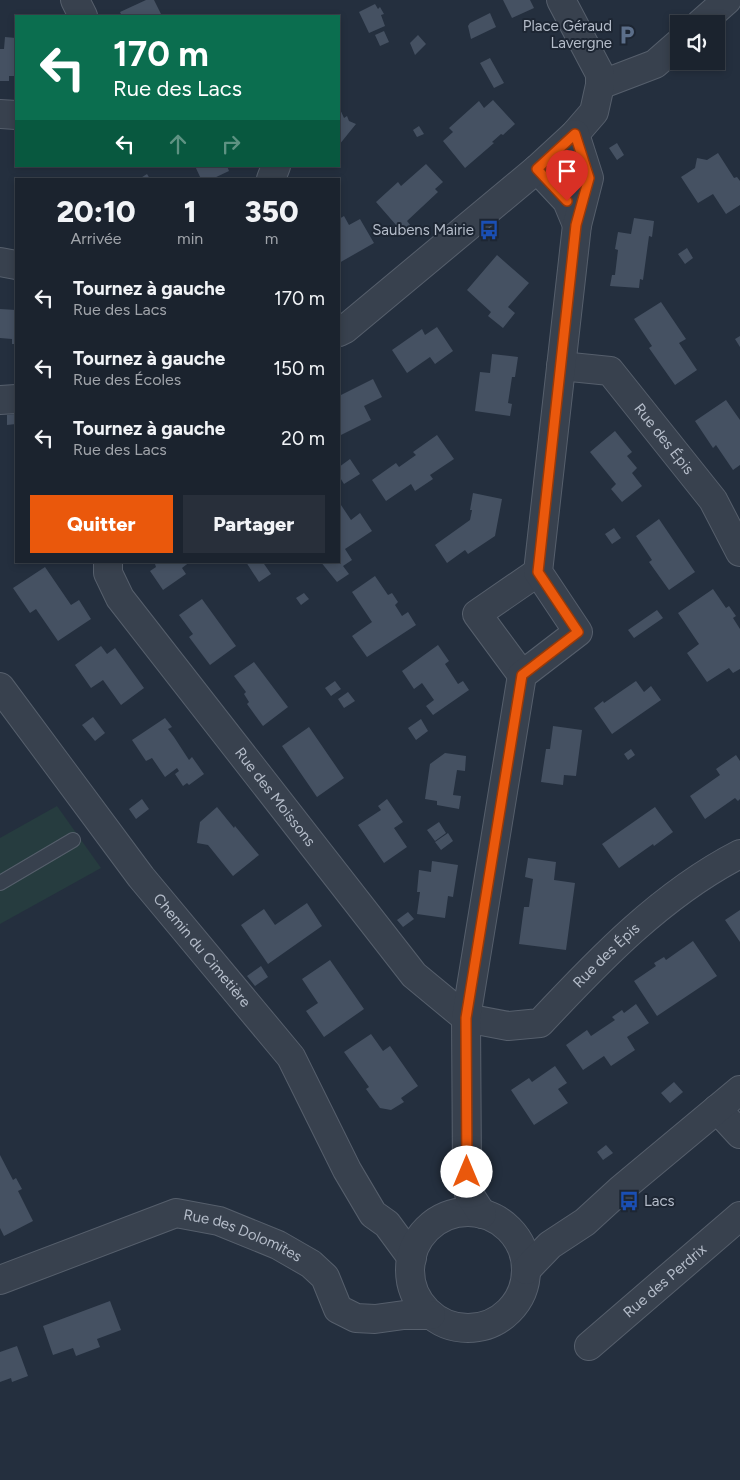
<!DOCTYPE html>
<html lang="fr">
<meta charset="utf-8">
<style>
body{margin:0;font-family:Figtree,sans-serif;background:#282f3a;color:#f1f3f6;height:100vh;display:flex;flex-direction:column;font-size:19px;white-space:nowrap}
*{box-sizing:border-box;margin:0}
p{font-size:16px;color:#a0a4aa}
.icon{flex:none;width:28px;height:28px;fill:none;stroke:currentColor;stroke-width:2;stroke-linecap:round;stroke-linejoin:round}
.map{position:relative;flex:1;overflow:hidden}
.drawer{position:absolute;left:15px;top:178px;width:325px;height:385px;display:flex;flex-direction:column;background:#1b232e;border-radius:0px;box-shadow:0 2px 8px #0003,0 0 0 1px #39404a}
.drawer>*{flex:none}
.banner{position:absolute;left:15px;top:15px;width:325px;height:152px;border-radius:0px;box-shadow:0 2px 8px #0003,0 0 0 1px #39404a;background:#0b6e4f;color:#fff;overflow:hidden}
.fabs{position:absolute;left:670px;top:15px;display:grid;gap:10px}
.fabs a{display:grid;place-items:center;width:55px;height:55px;border-radius:0px;background:#1b232e;box-shadow:0 2px 8px #0003,0 0 0 1px #39404a;font-size:25px}
.pin{position:absolute;display:grid;place-items:center;width:42px;height:42px;color:#fff;margin:-51px -21px;border-radius:50% 50% 50% 0;rotate:-45deg;box-shadow:0 0 5px #0007}
.pin .icon{rotate:45deg}
.me{position:absolute;width:55px;margin:-28px;rotate:0deg;stroke-linejoin:round;filter:drop-shadow(0 0 4px #0008)}
.turn{display:flex;align-items:center;gap:18px;height:105px;padding:0 15px;font-size:22px}
.turn .icon{width:65px;height:65px;stroke-width:2.5}
.turn b{display:block;font-size:35px;line-height:42px}
.lanes{display:flex;align-items:center;height:48px;padding:0 15px;background:#0003;justify-content:center;gap:25px;direction:ltr}
.lanes .off{opacity:.35}
.eta{display:flex;justify-content:space-evenly;align-items:center;height:85px;text-align:center}
.eta b{font-size:30px;font-weight:800;line-height:35px}
.cta{display:flex;gap:10px;margin-top:auto;padding:10px 15px}
.cta a{flex:1;height:58px;border-radius:0px;background:#ea580c;color:#fff;font-size:20px;font-weight:800;line-height:58px;text-align:center}
.cta a+a{background:#282f3a;color:#f1f3f6}
ul{padding:0;list-style:none}
li{display:flex;align-items:center;gap:15px;height:70px;padding:0 15px}
li div{flex:1}
li b{display:block;font-size:19px}
li em{font-style:normal}
.map>svg:first-child{display:block}
</style>
<div class="map">
<svg width="740" height="1480" viewBox="0 0 740 1480">
<rect width="100%" height="100%" fill="#242f3e"/>
<path fill="#263c3f" d="M57,806L101,868L0,924V838Z"/>
<path fill="#455162" d="M146,0H154L162,16H122L120,12Z
M503,0H530L534,8L512,18Z
M375,4L378,9L380,7L384,14L381,15L385,26L369,33L359,12Z
M490,13L496,27L471,39L468,26L470,23Z
M384,31L389,42L380,46L375,35Z
M418,35L426,44L415,55L410,43Z
M5,37L16,38V76H9V81H0V49H4Z
M716,52L726,67L720,70L714,61H716Z
M490,58L504,83L494,88L480,63Z
M493,100L515,124L503,135L501,134L492,142L494,143L465,168L443,141L453,132L449,128L479,101L484,108Z
M339,107L344,118L347,116L349,121L356,124L339,145Z
M419,126L424,134L417,137L413,130Z
M617,143L624,155L617,160L609,148Z
M718,153L734,178L737,177L740,181V205L726,214L713,194L698,203L681,177L695,168L697,158L707,160Z
M426,164L443,182L435,189L438,192L407,221L411,226L403,233L376,202L398,182L401,186Z
M195,166H227L229,171L212,179H201Z
M147,174L150,179H139Z
M344,216L349,225L360,219L374,243L339,263V219Z
M634,218L654,221L652,237L649,236L643,280L640,279L639,288L610,286L612,275H615L618,250L615,249L618,232L631,234Z
M687,248L693,258L685,264L678,254Z
M497,255L529,283L508,307L515,313L503,328L488,316L491,312L467,290Z
M661,302L686,339L679,343L697,370L675,385L649,348L652,346L634,319Z
M0,309L16,310V344H12V339L0,338Z
M437,327L453,351L435,364L430,357L407,373L392,350L422,329L425,335Z
M740,336V347L735,339Z
M492,354L518,357L515,377H512L508,403L512,404L510,416L475,411L480,372L490,373Z
M373,379L382,397L364,406L371,420L339,436V396Z
M726,400L740,420V465L733,470L716,445L713,448L695,421Z
M16,414V424L7,425V415Z
M615,431L632,452L627,456L637,468L632,473L642,486L622,502L611,489L616,484L590,452Z
M437,435L454,459L430,475L433,479L415,491L411,484L386,501L372,480L396,463L399,467L416,455L413,452Z
M350,459L360,474L344,484L339,476V467Z
M473,493L502,499L495,536L468,554L465,550L447,563L435,545L470,520L472,510H470Z
M339,502L351,520L360,513L372,531L345,549L352,560L343,566L349,574L337,582L320,561H339Z
M659,519L695,572L669,590L649,562L652,560L636,536Z
M614,528L621,538L612,544L605,534Z
M154,561H191L182,568L186,574L163,590L150,571L156,567Z
M247,561H262L271,574L259,582L246,562Z
M45,567L71,605L79,600L91,619L58,641L36,609L30,613L13,588Z
M375,576L388,595L392,593L398,602L395,605L402,616L408,612L416,625L367,657L352,636L372,622L352,592Z
M713,589L726,608L729,606L736,616L733,618L740,629V669L733,673L729,668L707,682L687,653L699,644L678,613Z
M304,593L309,599L301,605L296,598Z
M202,599L236,646L210,665L189,637L193,634L179,615Z
M657,610L663,618L634,638L628,630Z
M438,645L449,661L445,664L458,684L463,681L469,690L433,715L426,706L434,700L422,683L414,689L402,671Z
M101,646L107,654L115,648L144,688L121,705L103,680L91,688L75,665Z
M254,662L288,707L263,726L247,704L249,702L244,694L246,692L234,676Z
M335,681L341,689L331,696L325,688Z
M636,681L644,692L651,686L661,700L612,734L594,708L603,701L604,703Z
M348,692L355,701L344,708L338,699Z
M93,717L105,733L95,741L82,725Z
M165,718L172,727L168,729L174,737L189,760L192,757L204,774L189,785L187,783L183,786L175,774L179,771L177,768L165,777L152,758L146,761L132,740Z
M421,719L428,731L416,740L408,728Z
M553,726L582,730L576,776L564,775L563,785L541,782L546,749H550Z
M309,727L344,778L317,797L282,746Z
M631,749L635,755L628,760L624,754Z
M445,753L466,756L465,771L457,770L453,795L461,796L459,809L437,805V801L425,799L430,764Z
M736,755L740,761V799L738,801L735,798L705,819L690,796L720,775L716,769Z
M142,799L149,809L136,819L129,809Z
M387,799L403,822L394,828L407,847L384,863L358,825L381,810L378,806Z
M217,807L234,828L235,826L259,855L233,876L208,845L197,843L200,822Z
M655,807L673,832L654,846L653,844L619,868L602,844Z
M439,822L446,833L435,841L427,830Z
M448,833L453,841L441,850L435,842Z
M528,858L556,862L554,880L575,883L566,950L519,944L524,907H529L533,879L525,877Z
M432,861L458,865L453,897L448,896L445,918L417,914L420,892H417L419,870L431,872Z
M307,903L322,926L268,964L241,925L264,909L275,925Z
M740,910V942L725,920Z
M408,912L414,919L403,927L397,920Z
M693,941L717,976L657,1016L634,981L656,966L654,963L664,957L666,960Z
M330,960L364,1009L324,1037L306,1011L318,1003L302,979Z
M261,966L268,977L255,986L247,976Z
M636,1004L649,1023L627,1037L635,1050L611,1066L604,1056L583,1070L566,1045L587,1030L591,1036L615,1020L612,1017L622,1010L624,1013Z
M371,1034L383,1051L390,1046L418,1086L401,1098L404,1102L391,1110L380,1108L366,1089L369,1087L344,1052Z
M555,1066L567,1083L558,1089L568,1103L534,1125L511,1090L529,1078L532,1082Z
M674,1082L683,1092L670,1103L661,1093Z
M606,1145L613,1153L603,1160L597,1152Z
M0,1155L13,1180L16,1178L22,1189L18,1191L33,1221L4,1236L0,1228Z
M110,1301L121,1330L97,1339L100,1347L76,1356L73,1348L53,1355L43,1326Z
M17,1346L28,1376L12,1382L11,1378L0,1382V1352Z"/>
<g fill="none" stroke-linecap="round" stroke-linejoin="round">
<defs>
<path id="lane" d="M0,883L73,840"/>
<g id="street">
<path d="M75,0L83,16"/>
<path d="M700,24L727,0"/>
<path d="M600,85L655,64L679,43"/>
<path d="M0,114L16,115"/>
<path d="M537,169L567,201L577,225"/>
<path d="M271,179L276,166"/>
<path d="M0,262L16,265"/>
<path d="M339,332L345,329L537,169L575,134L594,112L600,85V74L561,0"/>
<path id="s1" d="M561,366L610,371L713,500L740,552"/>
<path d="M0,400L16,399"/>
<path id="s2" d="M108,561V573L120,598L414,975L466,1018L508,1026L540,1023C599,960 662,894 740,854"/>
<path d="M522,675L477,614L538,572"/>
<path id="s3" d="M0,687L141,877L291,1057L347,1170L373,1214L387,1224L412,1258"/>
<path d="M717,1109L740,1134"/>
<circle cx="468" cy="1270" r="58"/>
<path d="M482,1214L469,1194L467,1172L466,1018L522,675L578,632L538,572L577,225L589,178L575,134"/>
<path d="M526,1270L550,1245L585,1222L620,1190L740,1090"/>
<path id="s4" d="M0,1280L176,1213L219,1221L278,1245L311,1264L325,1277L338,1309L356,1318L375,1319L404,1315H431"/>
<path id="s5" d="M589,1346L740,1216"/>
</g>
</defs>
<use href="#lane" stroke="#565f6c" stroke-width="16"/>
<use href="#street" stroke="#565f6c" stroke-width="30"/>
<use href="#lane" stroke="#38414e" stroke-width="14"/>
<use href="#street" stroke="#38414e" stroke-width="28"/>
</g>
<g fill="none" stroke-linecap="round" stroke-linejoin="round">
<defs>
<path id="route" d="M467,1172L466,1018L522,675L578,632L538,572L576,225L589,178L575,134L537,169L567,201"/>
</defs>
<use href="#route" stroke="#983908" stroke-width="12"/>
<use href="#route" stroke="#ea580c" stroke-width="9"/>
</g>
<defs>
<symbol id="parking-bare" viewBox="-9 -9 18 18"><path d="M-3.5-5.5H1a3.5 3.5 0 0 1 0 7H-1V5.5H-3.5ZM-1-3.4V-.6H.8a1.4 1.4 0 0 0 0-2.8Z" fill="#5c6f8a" stroke="#1d2633" stroke-width="2.5" paint-order="stroke"/></symbol>
<symbol id="bus-bare" viewBox="-9 -9 18 18"><path d="M-5-6H5V4H4V6H2V4H-2V6H-4V4H-5ZM-3.5-4V0h7V-4ZM-3.5 1.2v1.5H-2V1.2ZM2 1.2v1.5H3.5V1.2Z" fill="#1a4fb4" stroke="#1d2633" stroke-width="2.5" paint-order="stroke"/></symbol>
</defs>
<g fill-rule="evenodd">
<use href="#parking-bare" x="613" y="21" width="28" height="28"/>
<use href="#bus-bare" x="475" y="216" width="28" height="28"/>
<use href="#bus-bare" x="615" y="1187" width="28" height="28"/>
</g>
<g text-anchor="middle" stroke-width="4" stroke-linejoin="round" paint-order="stroke">
<g font-size="15" fill="#b4bcc9" stroke="#1d2633" text-anchor="end">
<text x="612" y="31">Place Géraud<tspan x="612" dy="17">Lavergne</tspan></text>
<text x="474" y="235">Saubens Mairie</text>
<text x="644" y="1206" text-anchor="start">Lacs</text>
</g>
<g font-size="15" fill="#b4bcc9" stroke="#1d2633">
<text dy="5" stroke="none"><textPath href="#s1" startOffset="136">Rue des Épis</textPath></text>
<text dy="5" stroke="none"><textPath href="#s2" startOffset="292">Rue des Moissons</textPath></text>
<text dy="5" stroke="none"><textPath href="#s3" startOffset="332">Chemin du Cimetière</textPath></text>
<text dy="5" stroke="none"><textPath href="#s2" startOffset="755">Rue des Épis</textPath></text>
<text dy="5" stroke="none"><textPath href="#s4" startOffset="259">Rue des Dolomites</textPath></text>
<text dy="5" stroke="none"><textPath href="#s5" startOffset="100">Rue des Perdrix</textPath></text>
</g>
</g>
</svg>
<div class="fabs">
<a><svg class="icon" aria-label="sound" viewBox="0 0 24 24"><path d="M4 9h4l5-4v14l-5-4H4zM17 9q2 3 0 6"/></svg></a>
</div>
<div class="pin" style="left:567px;top:201px;background:#d93025"><svg class="icon" aria-label="arrive" viewBox="0 0 24 24"><path d="M6 21V4h12l-3 4 3 4H6"/></svg></div>
<svg class="me" style="left:467px;top:1172px" viewBox="-20 -20 40 40"><circle r="19" fill="#fff"/><path d="M0-13L10 11 0 6-10 11z" fill="#ea580c"/></svg>
<div class="banner">
<div class="turn"><svg class="icon" aria-label="left" viewBox="0 0 24 24"><path d="M17 20v-9H6M10 6l-5 5 5 5"/></svg><div><b>170 m</b>Rue des Lacs</div></div>
<div class="lanes"><svg class="icon" aria-label="left" viewBox="0 0 24 24"><path d="M17 20v-9H6M10 6l-5 5 5 5"/></svg><svg class="icon off" aria-label="ahead" viewBox="0 0 24 24"><path d="M12 20V5M6 11l6-6 6 6"/></svg><svg class="icon off" aria-label="right" viewBox="0 0 24 24"><path d="M7 20v-9h11M14 6l5 5-5 5"/></svg></div>
</div>
<section class="drawer">
<div class="eta">
<div><b>20:10</b><p>Arrivée</p></div>
<div><b>1</b><p>min</p></div>
<div><b>350</b><p>m</p></div>
</div>
<ul>
<li><svg class="icon" aria-label="left" viewBox="0 0 24 24"><path d="M17 20v-9H6M10 6l-5 5 5 5"/></svg><div><b>Tournez à gauche</b><p>Rue des Lacs</p></div><em>170 m</em></li>
<li><svg class="icon" aria-label="left" viewBox="0 0 24 24"><path d="M17 20v-9H6M10 6l-5 5 5 5"/></svg><div><b>Tournez à gauche</b><p>Rue des Écoles</p></div><em>150 m</em></li>
<li><svg class="icon" aria-label="left" viewBox="0 0 24 24"><path d="M17 20v-9H6M10 6l-5 5 5 5"/></svg><div><b>Tournez à gauche</b><p>Rue des Lacs</p></div><em>20 m</em></li>
</ul>
<div class="cta"><a>Quitter</a><a>Partager</a></div>
</section>
</div>
